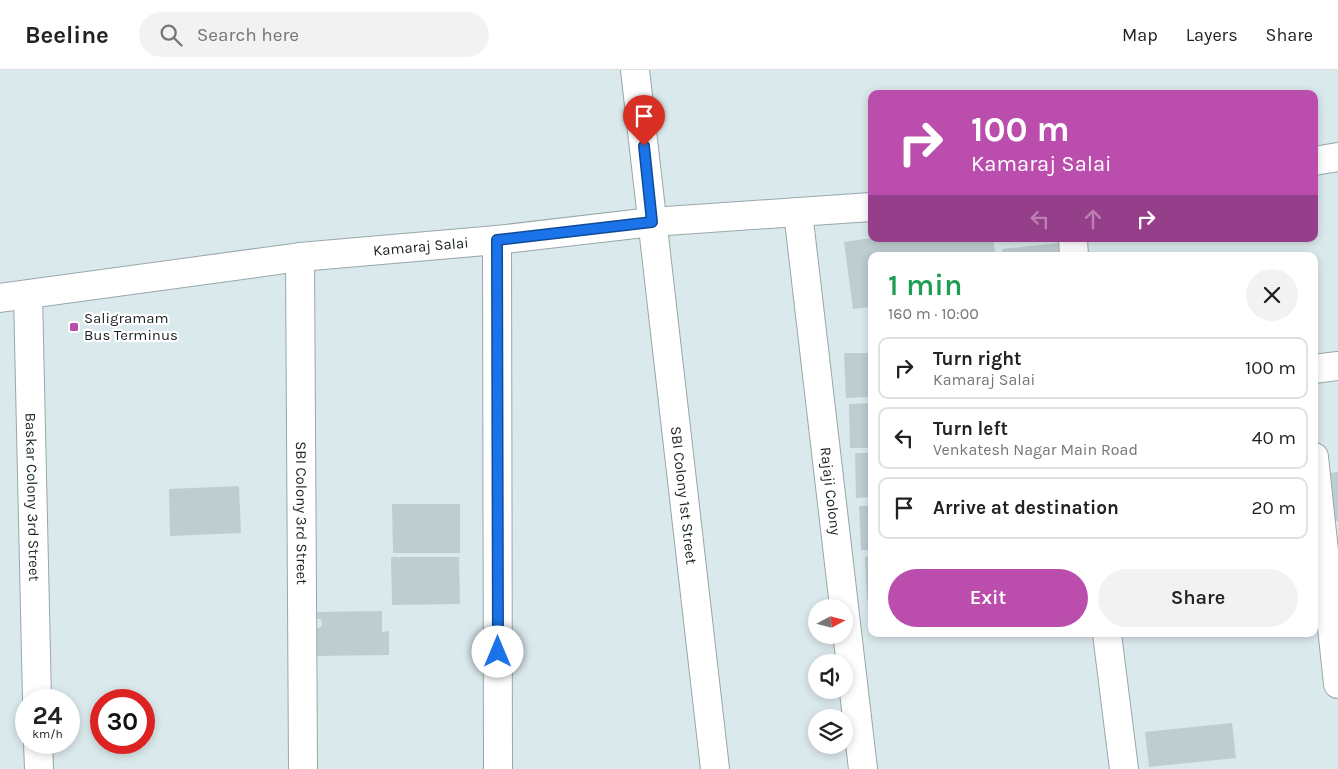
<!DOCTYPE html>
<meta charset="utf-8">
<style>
body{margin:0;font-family:Karla,sans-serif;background:#f2f2f2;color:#222;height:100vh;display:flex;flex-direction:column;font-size:19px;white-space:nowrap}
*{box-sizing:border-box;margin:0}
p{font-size:16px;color:#767676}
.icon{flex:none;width:28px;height:28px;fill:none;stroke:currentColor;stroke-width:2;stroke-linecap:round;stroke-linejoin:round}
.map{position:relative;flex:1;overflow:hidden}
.panel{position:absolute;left:868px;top:182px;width:450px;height:385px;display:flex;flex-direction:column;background:#fff;border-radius:10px;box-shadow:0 2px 8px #0003}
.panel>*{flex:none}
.guide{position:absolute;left:868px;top:20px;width:450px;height:152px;border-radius:10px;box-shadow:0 2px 8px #0003;background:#bb4ead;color:#fff;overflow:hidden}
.needle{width:32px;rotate:83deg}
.controls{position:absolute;left:808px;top:529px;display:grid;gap:10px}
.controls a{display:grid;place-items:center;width:45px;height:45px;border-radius:50%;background:#fff;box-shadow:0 2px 8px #0003;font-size:25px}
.speed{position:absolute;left:15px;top:619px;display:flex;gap:10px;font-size:25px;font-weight:700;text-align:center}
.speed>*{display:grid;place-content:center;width:65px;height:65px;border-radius:50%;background:#fff;box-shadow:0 2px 8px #0003;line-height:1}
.speed small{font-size:12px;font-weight:400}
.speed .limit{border:8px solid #d22;background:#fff;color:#111}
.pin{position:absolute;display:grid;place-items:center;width:42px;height:42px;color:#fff;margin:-51px -21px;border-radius:50% 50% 50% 0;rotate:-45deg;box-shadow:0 0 5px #0007}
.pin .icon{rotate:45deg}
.me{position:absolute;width:55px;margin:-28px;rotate:0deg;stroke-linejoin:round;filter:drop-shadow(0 0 4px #0008)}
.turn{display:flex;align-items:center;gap:18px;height:105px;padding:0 20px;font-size:22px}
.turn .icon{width:65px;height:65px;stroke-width:2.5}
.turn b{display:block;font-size:35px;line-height:42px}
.lanes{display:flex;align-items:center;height:48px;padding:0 20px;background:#0003;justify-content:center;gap:25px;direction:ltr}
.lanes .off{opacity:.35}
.round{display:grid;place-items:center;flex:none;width:52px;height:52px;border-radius:26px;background:#f2f2f2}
.headline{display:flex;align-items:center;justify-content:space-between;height:85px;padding:0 20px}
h1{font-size:30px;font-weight:600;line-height:38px;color:#1e9e55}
.primary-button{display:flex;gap:10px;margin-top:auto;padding:10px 20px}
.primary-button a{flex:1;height:58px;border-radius:30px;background:#bb4ead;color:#fff;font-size:20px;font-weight:600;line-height:58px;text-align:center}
.primary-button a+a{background:#f2f2f2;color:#222}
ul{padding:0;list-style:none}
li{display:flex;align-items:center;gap:15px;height:62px;margin:0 10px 8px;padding:0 10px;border:2px solid #e0e0e0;border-radius:10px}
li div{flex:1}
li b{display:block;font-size:19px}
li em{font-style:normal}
header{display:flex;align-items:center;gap:30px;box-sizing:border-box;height:70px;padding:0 25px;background:#fff;border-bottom:1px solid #e0e0e0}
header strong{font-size:24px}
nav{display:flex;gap:28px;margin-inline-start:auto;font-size:18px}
.search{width:350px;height:45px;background:#f2f2f2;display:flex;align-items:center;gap:12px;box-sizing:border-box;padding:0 18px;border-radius:28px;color:#767676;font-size:19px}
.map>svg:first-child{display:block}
</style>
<header>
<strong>Beeline</strong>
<div class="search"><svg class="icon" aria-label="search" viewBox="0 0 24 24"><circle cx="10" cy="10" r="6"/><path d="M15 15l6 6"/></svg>Search here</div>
<nav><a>Map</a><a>Layers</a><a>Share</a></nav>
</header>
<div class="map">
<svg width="1338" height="699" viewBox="0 0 1338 699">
<rect width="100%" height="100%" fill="#dae9ec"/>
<path fill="#bfcdd0" d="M871,168L993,169L996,186H871V237L853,239L844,172Z
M1059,173L1060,186H1003L1002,179Z
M844,283H871V327L846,328Z
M871,333V378H850L849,334Z
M855,383H871V427L856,428Z
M1338,402V451L1325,452L1321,404Z
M239,416L241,463L170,466L169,419Z
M392,434H460V483H393Z
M859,436H871V480H861Z
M871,486V531H867L865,487Z
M391,487H459L460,534L392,535Z
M382,541V562L389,561V585L316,586V559L322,556L321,549H315V542Z
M1232,653L1236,688L1149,697L1145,662Z"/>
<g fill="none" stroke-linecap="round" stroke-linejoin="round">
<defs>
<g id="minor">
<path id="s1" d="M635,0L715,699"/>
<path d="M1314,91L1338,87"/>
<path id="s2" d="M798,142L863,699"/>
<path d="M1073,169L1074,186"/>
<path d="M497,170L498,699"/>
<path id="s3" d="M300,187L303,699"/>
<path id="s4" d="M28,225L37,630"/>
<path id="s5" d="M0,228L300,187L497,170L652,152L871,137"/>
<path d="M1314,299L1338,296"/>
<path d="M1314,387L1338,614"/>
<path d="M1107,564L1124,699"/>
<path d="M38,672L39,699"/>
</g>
</defs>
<use href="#minor" stroke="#99a7aa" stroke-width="30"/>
<use href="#minor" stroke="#fff" stroke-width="28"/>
</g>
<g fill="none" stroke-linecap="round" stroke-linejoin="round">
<defs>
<path id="route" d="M498,582L497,170L652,152L644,76"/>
</defs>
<use href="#route" stroke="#114b97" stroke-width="12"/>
<use href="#route" stroke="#1a73e8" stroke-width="9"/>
</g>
<rect fill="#bb4ead" stroke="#fff" stroke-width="2" x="69" y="252" width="10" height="10" rx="2.5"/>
<g text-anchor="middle" stroke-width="4.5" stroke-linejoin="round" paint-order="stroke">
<g font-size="15" fill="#1b2122" stroke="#fff">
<text dy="5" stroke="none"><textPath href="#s5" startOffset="424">Kamaraj Salai</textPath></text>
<text dy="5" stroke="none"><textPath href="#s2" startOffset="281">Rajaji Colony</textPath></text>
<text dy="5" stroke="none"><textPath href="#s1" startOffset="428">SBI Colony 1st Street</textPath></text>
<text dy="5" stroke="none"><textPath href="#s4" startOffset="202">Baskar Colony 3rd Street</textPath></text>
<text dy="5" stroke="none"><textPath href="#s3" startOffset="256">SBI Colony 3rd Street</textPath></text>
</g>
<g font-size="15" fill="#1b2122" stroke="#fff" text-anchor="start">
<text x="84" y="253">Saligramam<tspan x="84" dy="17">Bus Terminus</tspan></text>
</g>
</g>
</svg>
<div class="controls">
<a><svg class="needle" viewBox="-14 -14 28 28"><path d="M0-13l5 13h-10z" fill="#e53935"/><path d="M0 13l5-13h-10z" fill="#767676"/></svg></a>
<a><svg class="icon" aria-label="sound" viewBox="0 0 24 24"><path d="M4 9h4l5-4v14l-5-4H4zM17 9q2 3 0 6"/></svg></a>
<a><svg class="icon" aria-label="layers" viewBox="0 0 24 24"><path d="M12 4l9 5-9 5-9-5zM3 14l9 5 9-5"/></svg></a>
</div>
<div class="speed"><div>24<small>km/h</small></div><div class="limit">30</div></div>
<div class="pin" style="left:644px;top:76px;background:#d93025"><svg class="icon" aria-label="arrive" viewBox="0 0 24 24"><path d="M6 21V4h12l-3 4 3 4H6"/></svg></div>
<svg class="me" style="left:498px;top:582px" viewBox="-20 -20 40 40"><circle r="19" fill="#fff"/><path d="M0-13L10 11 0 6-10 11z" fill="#1a73e8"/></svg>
<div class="guide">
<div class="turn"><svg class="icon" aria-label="right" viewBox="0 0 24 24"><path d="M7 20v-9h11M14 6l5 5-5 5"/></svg><div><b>100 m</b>Kamaraj Salai</div></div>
<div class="lanes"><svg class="icon off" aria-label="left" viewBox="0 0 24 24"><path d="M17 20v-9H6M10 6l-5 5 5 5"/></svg><svg class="icon off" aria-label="ahead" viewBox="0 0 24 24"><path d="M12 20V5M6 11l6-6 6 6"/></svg><svg class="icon" aria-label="right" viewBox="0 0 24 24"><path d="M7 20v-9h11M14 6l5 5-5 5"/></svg></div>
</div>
<section class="panel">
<div class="headline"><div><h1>1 min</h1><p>160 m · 10:00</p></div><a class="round"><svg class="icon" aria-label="close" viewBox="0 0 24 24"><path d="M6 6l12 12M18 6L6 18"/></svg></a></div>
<ul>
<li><svg class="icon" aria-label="right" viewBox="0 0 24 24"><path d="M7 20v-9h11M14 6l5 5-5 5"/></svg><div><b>Turn right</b><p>Kamaraj Salai</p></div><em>100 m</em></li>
<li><svg class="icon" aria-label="left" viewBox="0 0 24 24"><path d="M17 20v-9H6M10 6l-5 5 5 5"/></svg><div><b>Turn left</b><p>Venkatesh Nagar Main Road</p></div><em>40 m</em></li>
<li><svg class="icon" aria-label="arrive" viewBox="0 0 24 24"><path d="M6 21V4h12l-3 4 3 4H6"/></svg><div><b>Arrive at destination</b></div><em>20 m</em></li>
</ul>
<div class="primary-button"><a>Exit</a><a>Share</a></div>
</section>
</div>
